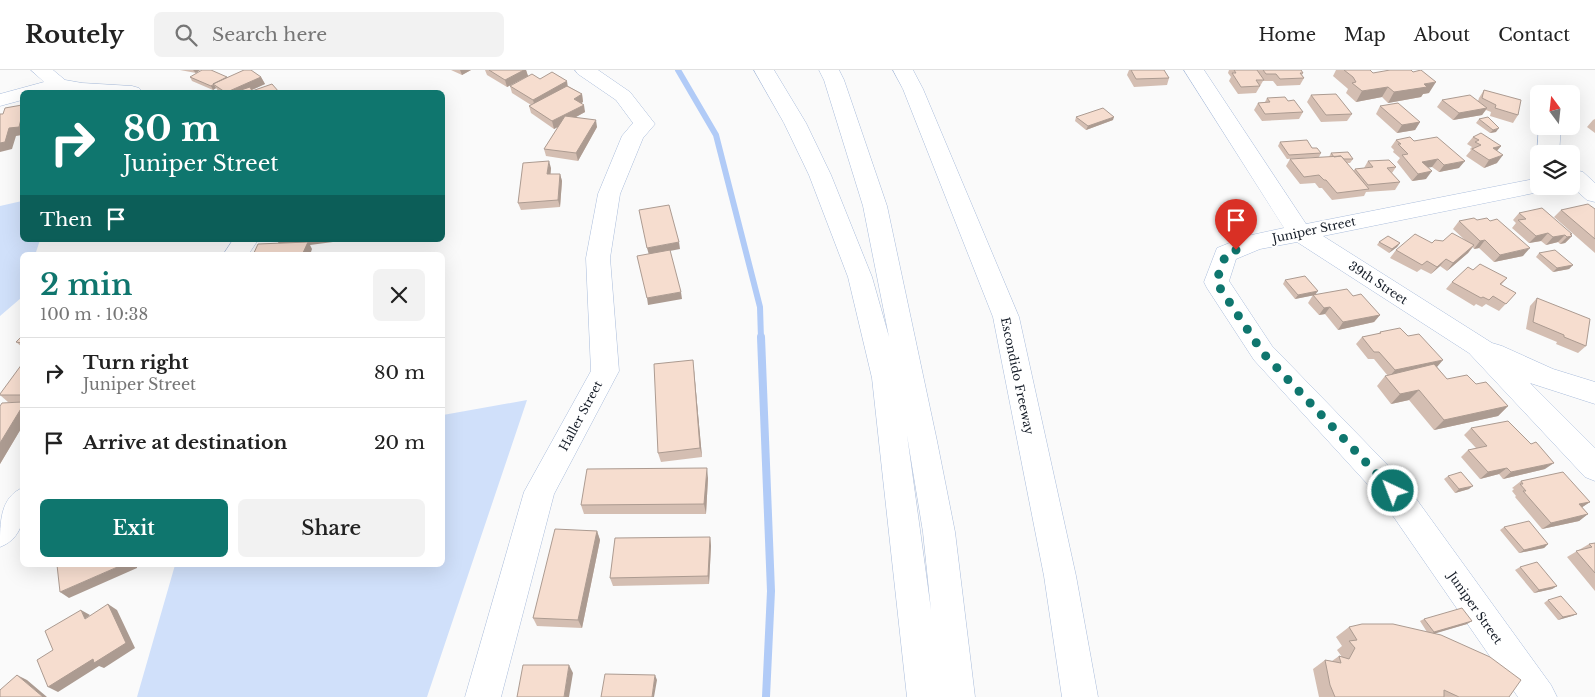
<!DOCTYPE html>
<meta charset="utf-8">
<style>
body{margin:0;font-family:"Libre Baskerville",serif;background:#f2f2f2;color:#222;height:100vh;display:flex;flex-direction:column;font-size:19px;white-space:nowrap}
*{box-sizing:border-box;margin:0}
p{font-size:16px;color:#767676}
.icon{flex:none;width:28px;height:28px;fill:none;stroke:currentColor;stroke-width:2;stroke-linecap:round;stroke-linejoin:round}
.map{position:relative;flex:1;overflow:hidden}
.details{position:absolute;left:20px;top:182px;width:425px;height:315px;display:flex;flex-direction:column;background:#fff;border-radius:8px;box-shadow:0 5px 20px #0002}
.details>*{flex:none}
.guide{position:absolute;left:20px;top:20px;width:425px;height:152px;border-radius:8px;box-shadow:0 5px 20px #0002;background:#0f766e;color:#fff;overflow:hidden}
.needle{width:32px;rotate:345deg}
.fabs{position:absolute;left:1530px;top:15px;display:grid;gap:10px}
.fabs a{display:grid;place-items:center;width:50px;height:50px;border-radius:8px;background:#fff;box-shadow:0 5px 20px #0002;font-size:25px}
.pin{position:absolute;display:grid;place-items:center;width:42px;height:42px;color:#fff;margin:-51px -21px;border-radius:50% 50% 50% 0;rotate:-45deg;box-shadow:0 0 5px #0007}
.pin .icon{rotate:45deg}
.me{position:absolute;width:55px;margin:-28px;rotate:317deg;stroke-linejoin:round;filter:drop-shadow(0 0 4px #0008)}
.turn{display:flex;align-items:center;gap:18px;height:105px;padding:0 20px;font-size:22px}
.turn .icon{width:65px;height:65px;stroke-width:2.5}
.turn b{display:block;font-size:35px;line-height:42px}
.then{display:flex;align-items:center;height:48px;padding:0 20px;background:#0003;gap:10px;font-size:19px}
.round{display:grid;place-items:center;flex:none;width:52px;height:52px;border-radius:8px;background:#f2f2f2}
.headline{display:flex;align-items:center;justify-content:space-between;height:85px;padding:0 20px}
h1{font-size:30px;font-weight:600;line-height:38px;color:#0f766e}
.button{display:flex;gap:10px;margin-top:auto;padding:10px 20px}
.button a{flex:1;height:58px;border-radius:8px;background:#0f766e;color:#fff;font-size:20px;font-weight:600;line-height:58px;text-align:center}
.button a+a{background:#f2f2f2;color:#222}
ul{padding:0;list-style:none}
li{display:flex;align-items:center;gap:15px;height:70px;padding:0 20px;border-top:1px solid #e0e0e0}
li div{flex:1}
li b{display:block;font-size:19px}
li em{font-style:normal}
header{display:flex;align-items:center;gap:30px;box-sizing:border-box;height:70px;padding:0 25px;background:#fff;border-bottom:1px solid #e0e0e0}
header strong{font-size:24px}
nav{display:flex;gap:28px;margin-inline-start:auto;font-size:18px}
.search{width:350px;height:45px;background:#f2f2f2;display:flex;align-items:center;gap:12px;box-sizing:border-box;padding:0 18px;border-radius:8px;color:#767676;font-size:19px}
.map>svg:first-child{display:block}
</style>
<header>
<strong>Routely</strong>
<div class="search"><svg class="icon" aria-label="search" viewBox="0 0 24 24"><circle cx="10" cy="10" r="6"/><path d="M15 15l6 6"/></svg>Search here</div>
<nav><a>Home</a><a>Map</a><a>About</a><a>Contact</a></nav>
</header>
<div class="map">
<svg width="1595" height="627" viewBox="0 0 1595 627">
<rect width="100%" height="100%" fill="#fafafa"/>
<path fill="#d0e0fa" d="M22,131V170H40L35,185H22L21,228L0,246V136Z
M527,330L427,627H137L175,495H442L443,345Z"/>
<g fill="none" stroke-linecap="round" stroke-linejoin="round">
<path stroke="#b1cbf7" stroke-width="6" d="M678,0L716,65L760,237L761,269"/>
<path stroke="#b1cbf7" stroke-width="8" d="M761,267L771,521L766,627"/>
<defs>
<path id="street" d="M31,0H53L65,10L82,13L132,16L139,18L142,22H22V30L0,36V24L44,12Z
M575,0H598L630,22L655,54L643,68L620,124L610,188L619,301L554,424L501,627H465L524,422L591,301L586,188L598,124L622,66L633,53L616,30L578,4Z
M1184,0H1204L1306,154L1539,108V116H1549L1547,120L1539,122L1323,166L1492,273L1502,276L1553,299L1595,312V334L1530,313L1595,378V411L1585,407L1469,283L1297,172L1260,179L1236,189L1229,211L1272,276L1404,412L1551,615L1557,627H1518L1382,430L1254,290L1207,218L1204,212L1217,178L1247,166L1284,158Z
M1539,56H1561L1559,84H1539V86L1537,84Z
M1575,100L1583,102L1595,113V132L1587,130L1571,116V101Z
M233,170H258L248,185H223Z
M22,418C25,441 26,467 0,477C0,452 0,428 22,418Z"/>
<path id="highway" d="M754,0H774L806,53L831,105L872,207L889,267L863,136L824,10L819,0H839L844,10L887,136L937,371L955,462L975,627H907L872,308L848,207L809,105L784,53ZM907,365L923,462L931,540Z
M893,0H913L923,19L1019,247L1076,506L1098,627H1062L1044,506L993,247L903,19Z"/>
</defs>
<use href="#street" stroke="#a9bcdb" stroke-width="1"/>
<use href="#highway" stroke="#a9bcdb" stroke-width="1"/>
<use href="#street" fill="#fff" fill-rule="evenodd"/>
<use href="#highway" fill="#fff" fill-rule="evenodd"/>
</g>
<path fill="#d4beb2" d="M180,0H200L196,3Z
M451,0H471L462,5Z
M485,0H526L528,6L507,17L487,5Z
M1129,0H1164L1169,8L1167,15L1134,17L1127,5Z
M1229,0H1301L1303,3L1302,5L1304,8L1300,15L1277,16L1273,11H1263L1256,23L1238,24L1229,11L1231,7L1228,3Z
M1336,0H1370L1373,3L1429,23L1423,24L1421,27L1388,33L1382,27L1356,32L1346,23L1348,19L1347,18L1333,6Z
M190,7H261L265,14L252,20V21L279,22H219L216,18L213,20L192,11Z
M540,9L568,16L582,24L583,32L581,33L585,42L576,47L597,57L578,91L546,86L544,79L558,57L554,59L531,43L529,36L531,35L512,23L510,16Z
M1484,20L1518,45L1513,53L1490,46L1491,42L1486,40L1482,45L1453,50L1437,37L1442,30L1478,31L1479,28Z
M1311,25L1352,44L1347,51L1321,52L1307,32Z
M1267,28L1288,31L1303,42L1299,49L1262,51L1254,40L1258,33L1265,32Z
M1380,36L1420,52L1415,60L1397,63L1376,44Z
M1076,47L1113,50L1086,60L1075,51Z
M1479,49L1496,62L1490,63L1476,53Z
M1595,49V63L1587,57L1593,50Z
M1473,67L1501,76L1497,81V93L1484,98L1466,86L1471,80L1470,79L1472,77L1467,74Z
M1396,70L1414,71L1459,98L1439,102L1432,97H1428L1426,109L1412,111L1397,92L1400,88L1393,82L1394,80L1391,77Z
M1280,72L1312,78L1321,83L1319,87L1287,89L1278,76Z
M1331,83L1353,89L1350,93H1347L1353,101L1355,99L1364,98L1368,91L1396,97L1392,103L1400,112L1395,120L1366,122L1364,126L1332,130L1322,118H1319L1315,113L1300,114L1286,96L1290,89L1329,87Z
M551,98L550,104H560L562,111L560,137L521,140L518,133Z
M1595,139V183L1554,147L1561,140Z
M1519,143L1572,164L1571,165L1572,166L1565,173L1560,174L1558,172L1546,175L1541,171L1529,173L1512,158L1516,153L1513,150Z
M1459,151L1523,186L1494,192L1479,178L1474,179L1473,177L1468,183L1447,201L1440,196L1431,204L1421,199L1417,202L1390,188L1396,180L1443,171H1466L1453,159Z
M1379,172L1400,173L1397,177L1389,183L1377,175Z
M1539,183L1573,195L1569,199L1553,202L1536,187Z
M1473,200L1507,208L1501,215L1516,223L1499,241L1486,234L1482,237L1476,234L1474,236L1446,219L1452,212Z
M1285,210L1315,225L1295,229L1283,214Z
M1313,225L1353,226L1380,245L1374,252L1338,260L1325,244L1319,245L1308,233Z
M1537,228L1586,276L1578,283L1556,274L1557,272L1526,259L1530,236Z
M1380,262L1437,297L1447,309L1476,314L1508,336L1498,346L1434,360L1409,330L1391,334L1377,316L1385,306H1388L1374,289H1368L1356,274L1362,267L1378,264Z
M22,266V277L16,272Z
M22,294V357L0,394V336L20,332H8L0,325Z
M694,300L702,387L661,392L658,383Z
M1471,358L1545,399L1503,409L1499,404L1480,409L1461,387L1468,380L1476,378L1464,365Z
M1448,406L1469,419L1455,423L1444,409Z
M708,408L706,444H584L581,435Z
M1521,411L1590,432L1582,437L1588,444L1579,451L1542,459L1515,427L1516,426L1512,421L1514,419L1512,418Z
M1504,457L1548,474L1544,478L1519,483L1500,460Z
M597,461L600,470L582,558L537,556L533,548Z
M710,467L711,476L709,514L613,516L610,508Z
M1595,473V521L1567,487L1589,474Z
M1520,497L1557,516L1552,519L1534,523L1515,500Z
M1548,530L1577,544L1572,546L1558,550L1544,533Z
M1424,549L1467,554L1435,563L1509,627H1319L1313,599L1325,590L1332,591L1339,586L1342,587L1337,580L1342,576L1336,567L1349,557L1427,562L1420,551Z"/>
<path fill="#ac9b91" d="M193,0H200L196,3Z
M460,0H471L462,5Z
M524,0H526L528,6L507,17L505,10Z
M261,7L265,14L247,22H227Z
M567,11L568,18L535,37L533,30Z
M1436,12L1429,23L1423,24L1421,27L1388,33L1394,22L1424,14Z
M214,15L216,18L213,20L211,16Z
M1388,17L1382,27L1356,32L1362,21Z
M582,24L583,32L576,36L574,29Z
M584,35L585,42L554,59L552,51Z
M1487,38L1482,45L1453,50L1459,43Z
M22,45V65L16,66L12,79L0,82V73L9,58Z
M1114,47L1113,50L1086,60L1088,56Z
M596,50L597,57L578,91L576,83Z
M1420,52L1415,60L1397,63L1402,55Z
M1499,58L1496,62L1490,63L1493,60Z
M1501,76L1495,83L1493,78Z
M1503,85L1497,93L1484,98L1489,90Z
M1438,89L1432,97L1417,100L1422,92Z
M549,91L551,98L550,112L547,104Z
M1465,91L1459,98L1439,102L1444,95Z
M1432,101L1426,109L1412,111L1418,104Z
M560,104L562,111L560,137L558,130Z
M1548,163L1541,171L1529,173L1536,166Z
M1565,165L1558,172L1546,175L1553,167Z
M1572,166L1565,173L1560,174L1567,167Z
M290,170H333V172L310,175L312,179L310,185H302L283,179L278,172Z
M1485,170L1479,178L1474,179L1480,171Z
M679,172L680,179L649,185L647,178Z
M1400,173L1397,177L1389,183L1392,179Z
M1474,175L1468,183L1447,201L1453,193Z
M1530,178L1523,186L1494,192L1500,185Z
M1446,189L1440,196L1431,204L1437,197Z
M1573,195L1569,199L1553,202L1557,198Z
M1318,221L1315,225L1295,229L1298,225Z
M681,222L682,229L648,235L647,228Z
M1330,237L1325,244L1319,245L1324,238Z
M1380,245L1374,252L1338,260L1343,252Z
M693,290L694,300L702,387L700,378Z
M1443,290L1437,297L1389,307L1395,300Z
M1419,320L1409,330L1391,334L1400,324Z
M1508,336L1498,346L1434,360L1444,350Z
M22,337V357L0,394V373Z
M1554,393L1545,399L1503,409L1511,402Z
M707,398L708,408L706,444L704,434Z
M1507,398L1499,404L1480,409L1488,402Z
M1473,416L1469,419L1455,423L1459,419Z
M1590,432L1581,438L1579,434Z
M1588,444L1579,451L1542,459L1551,453Z
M597,461L600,470L582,558L578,550Z
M710,467L711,476L709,514L708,506Z
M1548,474L1544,478L1519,483L1524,480Z
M122,495H137V498L69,528L60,522Z
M1557,516L1552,519L1534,523L1539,520Z
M108,534L117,540L135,578L104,598L99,596L58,622L48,617Z
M81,540L90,545L85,549Z
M1577,544L1572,546L1558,550L1563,547Z
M1472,551L1467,554L1430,565L1434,562Z
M569,595L573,603L569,627H564Z
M17,605L27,610L47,627H43Z
M655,605L657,610L654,627H652Z"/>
<path fill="#f6ddcf" stroke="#ac9b91" d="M202,0H211L227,7L213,14H214L211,16L190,7Z
M244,0H251L261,7L227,22H225L213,14Z
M489,0H524L505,10Z
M1131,0H1164L1169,8L1136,9Z
M1234,0H1257L1264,10H1256L1260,16L1241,17L1232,3H1236Z
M1263,0H1301L1303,3H1300L1304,8L1280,9L1276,4H1266Z
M1344,0H1370L1373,3L1390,0H1411L1413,2L1421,0L1436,12L1424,14L1427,17L1394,22L1388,17L1362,21L1352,13L1356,12L1353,7Z
M552,2L567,11L533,30L510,16L532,4L540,9Z
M272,14L279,22H235L250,17L252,21Z
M567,16L582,24L574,29L584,35L552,51L529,36Z
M1484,20L1521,30L1518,45L1495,38L1496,35L1482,28Z
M1336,24L1352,44L1326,45L1311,25Z
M1470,25L1487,38L1459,43L1442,30Z
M1285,27L1288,31L1294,30L1303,42L1265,44L1258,33L1270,32L1267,28Z
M1398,33L1420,52L1402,55L1380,36Z
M22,35V45L19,57L9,58L5,72L0,73V44H3L5,38Z
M1103,38L1114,47L1088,56L1076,47Z
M565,46L596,50L576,83L544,79Z
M1488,47L1499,58L1493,60L1479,49Z
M1481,63L1501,76L1493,78L1503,85L1489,90L1472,79L1481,75L1475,72L1479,70L1473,67Z
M1410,67L1414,71L1437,67L1465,91L1444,95L1438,89L1422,92L1432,101L1418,104L1402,85L1408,84L1398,74H1401L1396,70Z
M1307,70L1312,78H1317L1321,83L1289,85L1280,72Z
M1348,82L1353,89H1344L1341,86L1334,87L1331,83Z
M1341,86L1369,119L1337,123L1326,110H1324L1319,105L1304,107L1290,89Z
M1389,90L1396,97L1387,98L1400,112L1368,115L1355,99L1373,97L1368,91Z
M549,91L547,104H560L558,130L518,133L523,93Z
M1588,134L1595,139V169L1561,140Z
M669,135L679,172L647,178L639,140Z
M1542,138L1572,164H1570L1572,166L1567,167L1565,165L1553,167L1548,163L1536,166L1518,150L1526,149L1519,143Z
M1474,148L1477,150L1487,148L1490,151L1497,149L1530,178L1500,185L1485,170L1480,171L1459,151Z
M1452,163L1474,175L1453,193L1446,189L1437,197L1427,191L1422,195L1396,180L1415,164L1432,173L1435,170L1443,171Z
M1388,166L1400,173L1392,179L1379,172Z
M279,170H290L278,172Z
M308,172L302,185H253L258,174Z
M670,180L681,222L647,228L637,186Z
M1555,180L1573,195L1557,198L1539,183Z
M1480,194L1507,208L1500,214L1516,223L1506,234L1493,226L1489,230L1483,227L1481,228L1452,212L1468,197L1473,200Z
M1305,206L1318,221L1298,225L1285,210Z
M1347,219L1353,226L1361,224L1380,245L1343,252L1330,237L1324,238L1313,225Z
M1537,228L1590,249L1586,276L1564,267V265L1533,252Z
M1400,258L1408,266L1419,264L1443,290L1395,300L1379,282H1374L1362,267L1381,263L1380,262Z
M22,266V273L16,272Z
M693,290L700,378L658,383L654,294Z
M22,294V325H0V324Z
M1434,294L1447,309L1467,305L1476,314L1486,312L1508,336L1444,350L1419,320L1400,324L1385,306Z
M22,332V337L0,373V336L2,333Z
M1508,351L1531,374L1536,372L1554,393L1511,402L1507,398L1488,402L1468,380L1487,376L1471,358Z
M707,398L704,434L581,435L587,399Z
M1461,402L1473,416L1459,419L1448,406Z
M1563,402L1590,432L1579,434L1588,444L1551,453L1523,421H1526L1520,414H1523L1521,411Z
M1529,451L1548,474L1524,480L1504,457Z
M555,459L597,461L578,550L533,548Z
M710,467L708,506L610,508L615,468Z
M1595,473V503L1576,481L1592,477L1589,474Z
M1537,492L1557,516L1539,520L1520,497Z
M57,495H122L60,522Z
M1561,526L1577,544L1563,547L1548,530Z
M108,534L126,573L94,593L93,589L48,617L37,590L53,580L45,561L81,540L85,549Z
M1462,538L1472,551L1434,562L1424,549Z
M1362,554H1393L1441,565L1490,587L1521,610L1509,627H1459L1444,620V627H1335L1330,615L1325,590L1341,593L1339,586L1349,589L1355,578L1349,571L1357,570L1349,557Z
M523,595H569L564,627H517Z
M605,604L655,605L652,627H601Z
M17,605L43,627H0V620Z"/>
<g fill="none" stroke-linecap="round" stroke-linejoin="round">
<path stroke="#0f766e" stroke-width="9" stroke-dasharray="0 16.2" d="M1236,180L1226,184L1216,212L1263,283L1393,421"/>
</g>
<g text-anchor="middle" stroke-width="4" stroke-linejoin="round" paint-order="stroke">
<g font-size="12" fill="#161d28" stroke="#fff">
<text transform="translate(1314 160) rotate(-12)" y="4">Juniper Street</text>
<text transform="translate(1378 213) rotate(33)" y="4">39th Street</text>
<text transform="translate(1017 306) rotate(78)" y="4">Escondido Freeway</text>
<text transform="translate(581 346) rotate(-62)" y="4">Haller Street</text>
<text transform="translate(1475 538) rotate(55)" y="4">Juniper Street</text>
</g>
</g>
</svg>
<div class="fabs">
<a><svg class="needle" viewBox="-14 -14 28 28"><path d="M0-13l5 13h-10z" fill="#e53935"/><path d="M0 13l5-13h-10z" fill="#767676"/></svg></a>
<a><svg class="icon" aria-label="layers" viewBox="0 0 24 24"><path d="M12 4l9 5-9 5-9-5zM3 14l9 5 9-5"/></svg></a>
</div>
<div class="pin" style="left:1236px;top:180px;background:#d93025"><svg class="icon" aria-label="arrive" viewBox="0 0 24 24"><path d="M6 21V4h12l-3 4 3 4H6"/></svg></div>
<svg class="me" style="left:1393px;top:421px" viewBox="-20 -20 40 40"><circle r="17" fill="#0f766e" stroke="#fff" stroke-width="3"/><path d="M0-11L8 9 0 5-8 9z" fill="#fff"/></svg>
<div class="guide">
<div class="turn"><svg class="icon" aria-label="right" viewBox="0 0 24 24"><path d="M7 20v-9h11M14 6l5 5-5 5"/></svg><div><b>80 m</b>Juniper Street</div></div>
<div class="then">Then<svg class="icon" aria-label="arrive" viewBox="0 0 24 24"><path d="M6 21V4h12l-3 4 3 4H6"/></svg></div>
</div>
<section class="details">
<div class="headline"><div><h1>2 min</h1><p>100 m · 10:38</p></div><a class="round"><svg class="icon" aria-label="close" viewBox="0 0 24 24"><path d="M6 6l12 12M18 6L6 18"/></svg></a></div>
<ul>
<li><svg class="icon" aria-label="right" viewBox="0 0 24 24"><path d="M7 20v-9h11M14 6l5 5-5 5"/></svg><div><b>Turn right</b><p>Juniper Street</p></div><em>80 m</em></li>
<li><svg class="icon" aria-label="arrive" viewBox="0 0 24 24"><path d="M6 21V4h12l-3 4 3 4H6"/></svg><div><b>Arrive at destination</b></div><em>20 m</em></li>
</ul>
<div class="button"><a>Exit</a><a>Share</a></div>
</section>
</div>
